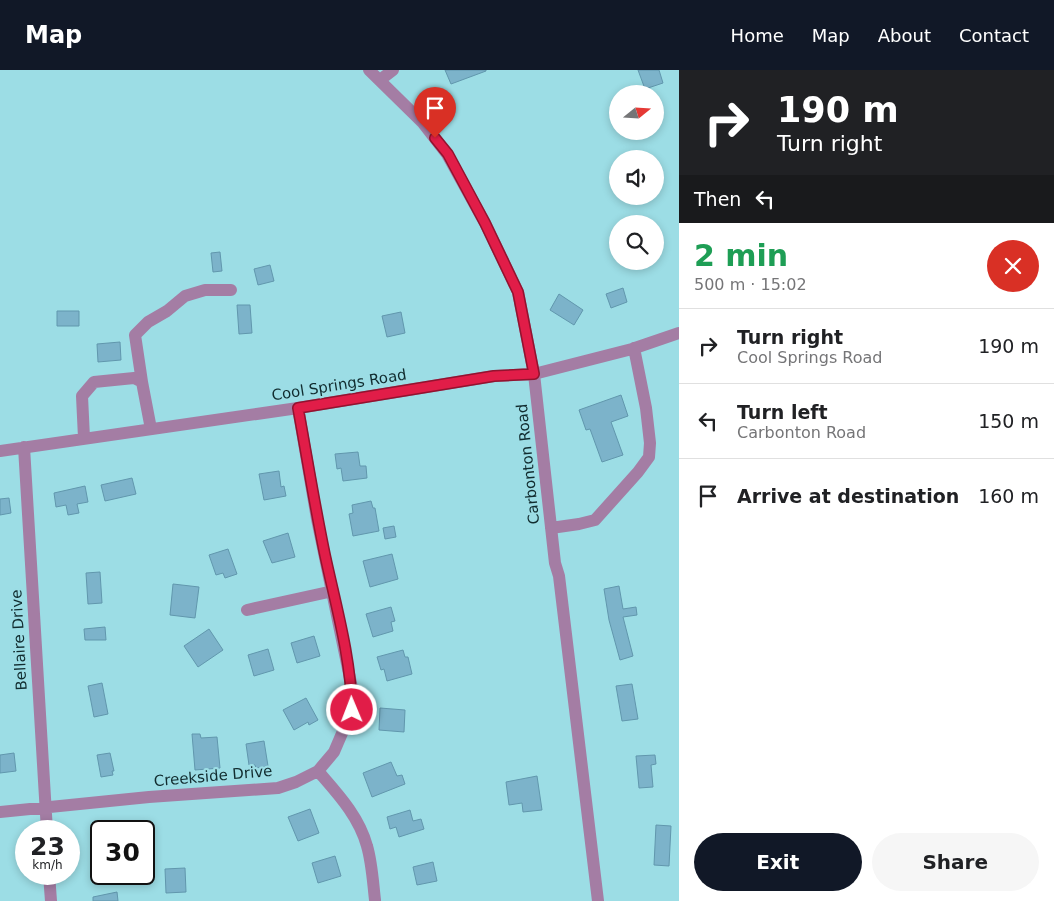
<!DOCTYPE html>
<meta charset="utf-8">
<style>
body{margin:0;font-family:"DejaVu Sans",sans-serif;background:#f6f6f6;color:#202124;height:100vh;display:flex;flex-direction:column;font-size:19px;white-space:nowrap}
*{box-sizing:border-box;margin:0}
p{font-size:16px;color:#757577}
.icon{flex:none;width:28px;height:28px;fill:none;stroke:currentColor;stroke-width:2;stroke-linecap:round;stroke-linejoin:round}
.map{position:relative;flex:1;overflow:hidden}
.drawer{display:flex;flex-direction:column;background:#fff;width:375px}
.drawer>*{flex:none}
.banner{background:#202124;color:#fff;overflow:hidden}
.needle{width:32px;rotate:72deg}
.controls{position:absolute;left:609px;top:15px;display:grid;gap:10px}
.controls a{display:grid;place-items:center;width:55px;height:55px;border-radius:50%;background:#fff;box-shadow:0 2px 8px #0003;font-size:25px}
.speed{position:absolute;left:15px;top:750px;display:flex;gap:10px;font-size:25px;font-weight:700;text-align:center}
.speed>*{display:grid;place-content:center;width:65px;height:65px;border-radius:50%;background:#fff;box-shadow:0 2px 8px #0003;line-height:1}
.speed small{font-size:12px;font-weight:400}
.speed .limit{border:2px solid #111;border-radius:8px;background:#fff;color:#111}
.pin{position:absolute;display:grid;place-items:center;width:42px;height:42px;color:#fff;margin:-51px -21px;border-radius:50% 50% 50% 0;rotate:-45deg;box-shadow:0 0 5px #0007}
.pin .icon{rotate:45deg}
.me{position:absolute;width:55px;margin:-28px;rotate:359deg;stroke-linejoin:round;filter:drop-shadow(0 0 4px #0008)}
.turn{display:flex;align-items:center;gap:18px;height:105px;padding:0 15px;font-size:22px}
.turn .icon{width:65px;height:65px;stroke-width:2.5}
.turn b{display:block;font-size:35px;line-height:42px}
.then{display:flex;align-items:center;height:48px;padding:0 15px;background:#0003;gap:10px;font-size:19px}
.round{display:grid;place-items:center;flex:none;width:52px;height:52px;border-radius:26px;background:#f6f6f6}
.overview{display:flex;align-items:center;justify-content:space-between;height:85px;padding:0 15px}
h1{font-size:30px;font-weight:700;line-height:38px;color:#1e9e55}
.button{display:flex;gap:10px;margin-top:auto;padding:10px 15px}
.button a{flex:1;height:58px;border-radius:30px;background:#111827;color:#fff;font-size:20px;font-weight:700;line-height:58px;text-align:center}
.button a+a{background:#f6f6f6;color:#202124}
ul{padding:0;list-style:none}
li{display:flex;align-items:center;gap:15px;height:75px;padding:0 15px;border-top:1px solid #e0e0e0}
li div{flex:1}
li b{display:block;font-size:19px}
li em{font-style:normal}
header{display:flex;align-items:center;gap:30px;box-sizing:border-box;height:70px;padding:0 25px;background:#111827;color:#fff}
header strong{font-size:24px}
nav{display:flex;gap:28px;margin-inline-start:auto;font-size:18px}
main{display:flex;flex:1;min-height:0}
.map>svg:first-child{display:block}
</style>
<header>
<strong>Map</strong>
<nav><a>Home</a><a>Map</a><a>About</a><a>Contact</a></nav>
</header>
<main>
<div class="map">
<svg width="679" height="831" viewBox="0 0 679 831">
<rect width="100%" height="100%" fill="#9cdde5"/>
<path fill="#7cb3ca" stroke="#6197ad" d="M445,0H486V1L451,14Z
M638,0H659L663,13L645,19Z
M220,182L222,201L213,202L211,183Z
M270,195L274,211L258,215L254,199Z
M623,218L627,232L611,238L606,224Z
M559,224L583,240L574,255L550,240Z
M237,235H250L252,263L239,264Z
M57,241H79V256H57Z
M401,242L405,263L387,267L382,246Z
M120,272L121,290L98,292L97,274Z
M621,325L628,346L611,352L623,385L602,392L590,359L586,360L579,340Z
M358,382L360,396H366L367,408L343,411L341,398L337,399L335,384Z
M279,401L281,417L284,416L286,426L264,430L259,404Z
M132,408L136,424L105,431L101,415Z
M85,416L88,432L77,434L79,443L68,445L66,435L56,437L54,423Z
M9,428L11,443L0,445V429Z
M371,431L373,438H375L379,461L353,466L349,444L353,443L352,435Z
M394,456L396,467L385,469L383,458Z
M288,463L295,487L272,493L263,471Z
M228,479L237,504L225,508L223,503L216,505L209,485Z
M392,484L398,509L370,517L363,491Z
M100,502L102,533L88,534L86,503Z
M173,514L199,517L195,548L170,545Z
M619,516L623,539L636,537L637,545L623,547L633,586L620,590L609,550L604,519Z
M391,537L395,551L391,552L393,561L373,567L366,544Z
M105,557L106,570H85L84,559Z
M209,559L223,580L198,597L184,576Z
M314,566L320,586L297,593L291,573Z
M268,579L274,600L254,606L248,585Z
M403,580L405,587H408L412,604L387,611L384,599L381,600L377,587Z
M102,613L108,644L94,647L88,616Z
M632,614L638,649L622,651L616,616Z
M306,628L318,650L309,655L308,652L294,660L283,640Z
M380,638L405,640L404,662L379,660Z
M192,664H200L201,668L217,667L220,698L195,700Z
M264,671L268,696L256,698L255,695H249L246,674Z
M14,683L16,701L0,703V685Z
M110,683L114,701H112L113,705L101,707L97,685Z
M655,685L656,694L651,695L653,717L639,718L636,686Z
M391,692L397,706L402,705L405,714L372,727L363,703Z
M537,706L542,740L523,742L522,733L509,735L506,712Z
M310,739L319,763L298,771L288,747Z
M410,740L413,751L421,749L424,759L399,767L396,757L390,759L387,747Z
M656,755L671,756L669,796L654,795Z
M335,786L341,806L318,813L312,793Z
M433,792L437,811L417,815L413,797Z
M185,798L186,822L166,823L165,799Z
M117,822L118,831H93V827Z"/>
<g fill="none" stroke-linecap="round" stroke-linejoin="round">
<path stroke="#a47da4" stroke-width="12" d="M369,0L423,53L447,84L485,153L518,222L534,304L555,493L559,506L598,831
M380,10L393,0
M142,312L135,265L148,252L167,241L185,226L205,220H231
M84,368L82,326L94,312L134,308L142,312L151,359
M24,377L47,761
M0,381L298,338L494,306L534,304L632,279L679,263
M551,458L579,454L595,450L638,402L649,387L650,373L646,338L634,278
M247,540L333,521
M318,701C337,723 359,746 367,776C372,793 373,813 375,830
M0,742L149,727L278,718L296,712L318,701L334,682L352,640V618L317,449L298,338
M49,804L51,831"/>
</g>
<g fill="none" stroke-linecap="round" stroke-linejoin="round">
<defs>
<path id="route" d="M352,640C351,588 336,536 325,485C315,437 307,387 298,338L494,306L534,304L518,222L485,153L448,84L435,68"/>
</defs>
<use href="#route" stroke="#92132f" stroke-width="12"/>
<use href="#route" stroke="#e11d48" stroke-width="9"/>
</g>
<g text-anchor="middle" stroke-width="4.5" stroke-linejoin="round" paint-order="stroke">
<g font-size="15" fill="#112c2f" stroke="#9cdde5">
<text transform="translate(339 315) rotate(-9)" y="5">Cool Springs Road</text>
<text transform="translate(528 394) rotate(-96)" y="5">Carbonton Road</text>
<text transform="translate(19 570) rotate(-93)" y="5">Bellaire Drive</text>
<text transform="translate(213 706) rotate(-5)" y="5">Creekside Drive</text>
</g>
</g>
</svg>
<div class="controls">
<a><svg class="needle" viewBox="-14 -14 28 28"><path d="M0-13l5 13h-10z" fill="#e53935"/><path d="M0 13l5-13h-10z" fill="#757577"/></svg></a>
<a><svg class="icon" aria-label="sound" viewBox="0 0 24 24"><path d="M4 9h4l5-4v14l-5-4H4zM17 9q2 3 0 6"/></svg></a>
<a><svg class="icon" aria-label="search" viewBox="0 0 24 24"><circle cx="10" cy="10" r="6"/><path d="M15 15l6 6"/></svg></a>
</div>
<div class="speed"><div>23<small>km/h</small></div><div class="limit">30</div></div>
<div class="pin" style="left:435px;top:68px;background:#d93025"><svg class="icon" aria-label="arrive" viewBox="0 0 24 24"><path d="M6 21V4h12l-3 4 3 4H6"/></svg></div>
<svg class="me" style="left:352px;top:640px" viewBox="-20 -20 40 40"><circle r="17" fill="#e11d48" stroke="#fff" stroke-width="3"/><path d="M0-11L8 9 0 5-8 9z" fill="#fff"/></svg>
</div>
<section class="drawer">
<div class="banner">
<div class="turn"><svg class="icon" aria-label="right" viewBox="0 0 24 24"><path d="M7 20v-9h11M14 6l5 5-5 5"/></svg><div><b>190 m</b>Turn right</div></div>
<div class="then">Then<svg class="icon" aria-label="left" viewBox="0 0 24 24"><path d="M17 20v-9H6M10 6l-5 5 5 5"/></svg></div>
</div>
<div class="overview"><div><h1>2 min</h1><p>500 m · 15:02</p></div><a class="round" style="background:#d93025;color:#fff"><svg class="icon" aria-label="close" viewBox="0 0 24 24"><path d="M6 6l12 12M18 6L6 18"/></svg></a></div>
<ul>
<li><svg class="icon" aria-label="right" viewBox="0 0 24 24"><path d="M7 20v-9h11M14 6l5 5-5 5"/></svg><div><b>Turn right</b><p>Cool Springs Road</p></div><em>190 m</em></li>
<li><svg class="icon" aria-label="left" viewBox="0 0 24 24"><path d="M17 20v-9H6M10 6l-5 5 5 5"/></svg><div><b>Turn left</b><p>Carbonton Road</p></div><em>150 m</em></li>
<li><svg class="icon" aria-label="arrive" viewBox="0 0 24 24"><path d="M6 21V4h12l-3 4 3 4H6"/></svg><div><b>Arrive at destination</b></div><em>160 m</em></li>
</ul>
<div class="button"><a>Exit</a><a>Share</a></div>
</section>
</main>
